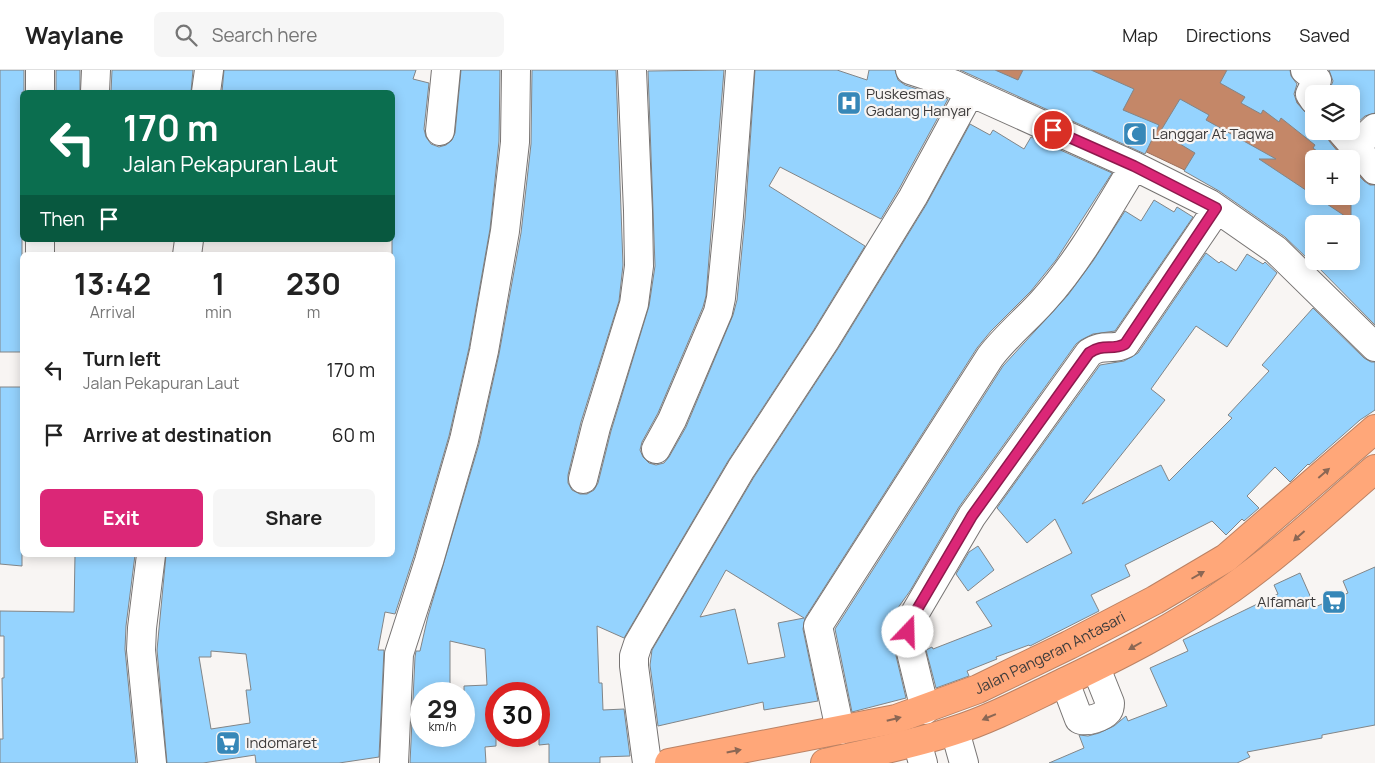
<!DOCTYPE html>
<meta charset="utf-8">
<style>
body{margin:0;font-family:Manrope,sans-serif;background:#f6f6f6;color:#222;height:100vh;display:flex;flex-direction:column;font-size:19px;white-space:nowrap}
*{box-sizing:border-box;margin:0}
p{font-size:16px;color:#767676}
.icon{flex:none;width:28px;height:28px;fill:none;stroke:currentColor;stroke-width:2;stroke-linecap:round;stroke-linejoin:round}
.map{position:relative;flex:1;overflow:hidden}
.sheet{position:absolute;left:20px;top:182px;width:375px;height:305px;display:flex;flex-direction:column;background:#fff;border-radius:8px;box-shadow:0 2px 12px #0003}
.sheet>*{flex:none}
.guide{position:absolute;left:20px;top:20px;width:375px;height:152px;border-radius:8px;box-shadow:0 2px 12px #0003;background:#0b6e4f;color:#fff;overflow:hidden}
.tools{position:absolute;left:1305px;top:15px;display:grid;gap:10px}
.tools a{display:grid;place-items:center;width:55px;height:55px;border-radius:8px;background:#fff;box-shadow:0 2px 12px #0003;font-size:25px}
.speed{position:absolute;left:410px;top:612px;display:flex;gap:10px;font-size:25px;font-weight:700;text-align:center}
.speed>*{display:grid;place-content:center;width:65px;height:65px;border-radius:50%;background:#fff;box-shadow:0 2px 12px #0003;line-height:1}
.speed small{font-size:12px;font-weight:400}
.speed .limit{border:8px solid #d22;background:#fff;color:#111}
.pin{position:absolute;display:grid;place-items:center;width:42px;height:42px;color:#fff;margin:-21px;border:2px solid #fff;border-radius:50%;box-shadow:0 1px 5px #0007}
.me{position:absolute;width:55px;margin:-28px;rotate:21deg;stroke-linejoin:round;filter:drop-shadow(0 0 4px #0008)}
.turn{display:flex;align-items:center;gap:18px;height:105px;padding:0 20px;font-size:22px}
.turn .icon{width:65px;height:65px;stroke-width:2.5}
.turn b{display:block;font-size:35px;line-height:42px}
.then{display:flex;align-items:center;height:48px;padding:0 20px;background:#0003;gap:10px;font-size:19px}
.eta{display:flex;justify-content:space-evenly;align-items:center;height:85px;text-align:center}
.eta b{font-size:30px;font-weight:700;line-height:35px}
.cta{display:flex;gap:10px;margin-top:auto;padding:10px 20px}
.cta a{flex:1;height:58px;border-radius:8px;background:#db2777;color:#fff;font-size:20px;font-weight:700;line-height:58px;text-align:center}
.cta a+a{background:#f6f6f6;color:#222}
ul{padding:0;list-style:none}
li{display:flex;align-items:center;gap:15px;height:65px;padding:0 20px}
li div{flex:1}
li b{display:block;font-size:19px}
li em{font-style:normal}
header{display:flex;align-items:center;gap:30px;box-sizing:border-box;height:70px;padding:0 25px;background:#fff;border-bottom:1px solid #e0e0e0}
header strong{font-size:24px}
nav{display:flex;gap:28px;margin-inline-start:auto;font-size:18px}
.search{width:350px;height:45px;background:#f6f6f6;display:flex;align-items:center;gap:12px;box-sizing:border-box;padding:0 18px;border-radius:8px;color:#767676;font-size:19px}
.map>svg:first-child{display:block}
</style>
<header>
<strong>Waylane</strong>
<div class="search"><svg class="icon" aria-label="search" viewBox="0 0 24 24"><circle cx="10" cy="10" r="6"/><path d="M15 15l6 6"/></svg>Search here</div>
<nav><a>Map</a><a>Directions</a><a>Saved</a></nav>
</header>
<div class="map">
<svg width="1375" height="693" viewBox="0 0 1375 693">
<rect width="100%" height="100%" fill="#f8f5f3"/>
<path fill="#c48768" stroke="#9c705b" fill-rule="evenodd" d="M962,0H1262L1314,46V61H1331L1375,102V247L1351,191V154H1314V189L1231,122L1098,59ZM1314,89H1351V126H1314Z"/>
<path fill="#95d3fe" stroke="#828587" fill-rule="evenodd" d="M0,0H24V22H22V282H0Z
M56,0H80V22H56Z
M112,0H193L191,22H111Z
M224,0H416L413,9L429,13L424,59L426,67L431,74L439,77L446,75L452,70L455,63L461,0H500L499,71L490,159L469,278L449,366L414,486L395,544L385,542L378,580H384L379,687L339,693H256L255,685L203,693H167L157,580L166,485H392V22H222ZM211,581L246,584L251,620H246L250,653L211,659L199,587H211Z
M532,0H616L623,195L619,231L581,352L568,405V413L572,420L580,424H587L594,420L598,413L611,361L649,236L655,196L648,1L724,0L706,226L703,237L658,343L642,372L640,380L643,387L649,393L656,395L664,393L669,387L686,357L733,245L737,230L745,148L755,0H837L867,10L869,0H895L898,10L905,15L948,29L899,119L881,149L780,97L769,116L865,176L813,261L728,391L624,568L597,556L599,613H602L603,640L624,639L630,686L600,687V693H549V674L539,675V624H496V676L485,677L486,693H410L415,587L416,581H420L428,546L479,374L499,284L521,163L531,74ZM450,571L485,579L487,615L464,616V666H421V622H450Z
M960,0H995L1018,10L1023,0H1091L1134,19L1123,40L1159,55L1145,84Z
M1227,0H1290L1291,6L1297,14L1294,24L1297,33L1307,44L1314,45V61H1326L1329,71L1344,89H1327L1313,78L1315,75L1281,48L1279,52L1263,40L1261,44L1241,33L1245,27L1220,13Z
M1329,0H1375V43L1365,46L1356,54L1351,50V24H1328L1333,11Z
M1180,29L1209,45L1206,50L1276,89H1259L1351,150V97L1364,111L1370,115H1375V255L1312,191H1351V154H1314V185L1309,190L1285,167L1219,121L1184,101L1195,83L1160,62Z
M970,54L990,65L993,60L1024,79L1031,67L1112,103L1056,190L1031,221L991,261L977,278L805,548L803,559L818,631L764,640L763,632L658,656L650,595L652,580L754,407L839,277L926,135ZM726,500L804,548L778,553L785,587L748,594L735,539L700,547Z
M1154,130L1174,142L1177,137L1193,147L1115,261L1093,264L1081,270L1076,274L959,437L910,521L895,542L898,545L892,562L893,573L906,628L852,642L835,559L1003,296L1068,225L1093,191L1125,141L1141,151Z
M1206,183L1219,193L1221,191L1236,201L1247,184L1263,194L1265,192L1277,203L1227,277L1196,256L1151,319L1165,330L1082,434L1161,395L1169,411L1232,348L1228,345L1269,301L1262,295L1313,238L1364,288L1371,292H1375V340L1360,350L1309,395L1308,394L1290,412L1275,397L1247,426L1259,438L1244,451L1242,449L1226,465L1212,451L1125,495L1130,506L1091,525L1099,541L1030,576L1029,575L996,587L997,589L967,601L969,606L936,618L926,580L932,577L933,579L992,556L976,532L1072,483L1055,449L1027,473L997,438L1100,295L1124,291L1138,283Z
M0,317H22V496L0,494Z
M978,476L994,500L968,521L956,504L969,482Z
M75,485H135L126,556L125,579L136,693H0V669H3L2,608H4V566H0V541L74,542Z
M1375,497V655L1322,665V668L1247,682L1250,687L1237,693H1049L1084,678L1079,665L1088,666L1099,663L1114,656L1126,646L1128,651L1167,636L1150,598L1188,581L1183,570L1278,524L1274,515L1300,503L1315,537L1348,523L1343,511Z"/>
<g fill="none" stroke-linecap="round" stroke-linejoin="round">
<defs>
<path id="minor" d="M910,0L953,14L970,22L1134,96L1210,134L1276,180L1375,277
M1305,0L1317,10L1310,24L1314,30
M40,22V0
M95,22L96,0
M206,22L209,0
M440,61L446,0
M1341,61L1375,100
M1355,77L1375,58
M40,185V170
M187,185L189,170
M656,379L672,350L718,242L721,228L729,146L740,0
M583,409L596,357L634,234L639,196L638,141L632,0
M151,485L142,558L141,580L152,693
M1065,612L1079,649C1086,653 1103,647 1108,641C1110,638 1110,636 1110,633L1096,598
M925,640L908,570V562L915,543L972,446L1089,283C1103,273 1112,281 1125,274L1217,139
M840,660L818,556L990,287C1006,266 1026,250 1043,231C1079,191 1106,142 1134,96
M955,661L964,693
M917,672L923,693
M394,693L399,584L429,491L464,370L484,281L505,161L515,72L516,0
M647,693L634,596V586L638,574L741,399L826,269L913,127L970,22"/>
<g id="highway">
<path id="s1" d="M669,693L896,649L978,619L1069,575L1155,530L1226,488L1375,359"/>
<path d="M825,693C868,683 911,675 953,661C988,650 1021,633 1054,617C1115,588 1177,557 1232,518C1283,482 1328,439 1375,399"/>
</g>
</defs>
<use href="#minor" stroke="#777473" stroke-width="30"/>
<use href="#highway" stroke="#bb8264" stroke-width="30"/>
<use href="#minor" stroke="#fff" stroke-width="28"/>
<use href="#highway" stroke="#ffa779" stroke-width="28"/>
</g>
<defs><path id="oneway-solid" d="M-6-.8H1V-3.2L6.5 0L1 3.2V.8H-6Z" transform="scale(1.25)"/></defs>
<g fill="#8b6754">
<use href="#oneway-solid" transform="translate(1324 403) rotate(-41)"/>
<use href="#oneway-solid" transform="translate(1299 466) rotate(138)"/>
<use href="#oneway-solid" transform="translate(1198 505) rotate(-30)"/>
<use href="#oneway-solid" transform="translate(1135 576) rotate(150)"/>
<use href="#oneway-solid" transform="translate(989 647) rotate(157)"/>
<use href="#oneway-solid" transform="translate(894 649) rotate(-14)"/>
<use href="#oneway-solid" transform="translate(734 681) rotate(-11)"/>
</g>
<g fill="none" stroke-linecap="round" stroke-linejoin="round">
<defs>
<path id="route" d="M908,562L915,543L972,446L1089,283C1103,273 1112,281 1125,274L1216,138L1134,96L1053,60"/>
</defs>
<use href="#route" stroke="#8e194d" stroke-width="12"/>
<use href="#route" stroke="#db2777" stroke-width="9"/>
</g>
<defs>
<symbol id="hospital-square" viewBox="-11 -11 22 22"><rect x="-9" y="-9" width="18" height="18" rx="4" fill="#3687b8" stroke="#f8f5f3"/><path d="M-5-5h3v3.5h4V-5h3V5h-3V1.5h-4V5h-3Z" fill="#fff"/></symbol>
<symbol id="mosque-square" viewBox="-11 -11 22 22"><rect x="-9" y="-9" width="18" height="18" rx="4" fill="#3687b8" stroke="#f8f5f3"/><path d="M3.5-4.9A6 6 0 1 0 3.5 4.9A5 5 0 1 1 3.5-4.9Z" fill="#fff"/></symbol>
<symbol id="supermarket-square" viewBox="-11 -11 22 22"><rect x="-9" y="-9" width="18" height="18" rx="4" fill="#3687b8" stroke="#f8f5f3"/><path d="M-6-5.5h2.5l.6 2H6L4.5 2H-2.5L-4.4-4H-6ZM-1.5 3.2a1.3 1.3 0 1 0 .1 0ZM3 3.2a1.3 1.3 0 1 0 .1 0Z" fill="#fff"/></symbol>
</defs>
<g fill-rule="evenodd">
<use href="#hospital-square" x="835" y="19" width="28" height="28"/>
<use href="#mosque-square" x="1121" y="50" width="28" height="28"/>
<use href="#supermarket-square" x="1320" y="518" width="28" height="28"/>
<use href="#supermarket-square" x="214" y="659" width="28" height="28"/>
</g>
<g text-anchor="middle" stroke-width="4.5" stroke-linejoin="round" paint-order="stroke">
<g font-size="15" fill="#3e3c3c" stroke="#f8f5f3" text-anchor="start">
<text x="866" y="29">Puskesmas<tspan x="866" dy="17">Gadang Hanyar</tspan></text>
<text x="1152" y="69">Langgar At Taqwa</text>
<text x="1316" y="537" text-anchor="end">Alfamart</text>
<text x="246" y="678">Indomaret</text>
</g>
<g font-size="15" fill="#3e3c3c" stroke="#f8f5f3">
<text dy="5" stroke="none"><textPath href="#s1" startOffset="399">Jalan Pangeran Antasari</textPath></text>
</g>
</g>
</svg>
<div class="tools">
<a><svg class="icon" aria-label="layers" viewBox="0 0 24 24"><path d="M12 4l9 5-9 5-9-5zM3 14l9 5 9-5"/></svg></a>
<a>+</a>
<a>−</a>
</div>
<div class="speed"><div>29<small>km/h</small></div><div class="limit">30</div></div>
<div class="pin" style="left:1053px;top:60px;background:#d93025"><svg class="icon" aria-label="arrive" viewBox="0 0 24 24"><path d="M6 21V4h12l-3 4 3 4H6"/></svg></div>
<svg class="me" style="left:908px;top:562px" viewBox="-20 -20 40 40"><circle r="19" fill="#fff"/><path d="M0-13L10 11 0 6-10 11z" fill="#db2777"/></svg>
<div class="guide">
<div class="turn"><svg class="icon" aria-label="left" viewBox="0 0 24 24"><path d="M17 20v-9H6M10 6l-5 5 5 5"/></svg><div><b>170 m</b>Jalan Pekapuran Laut</div></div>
<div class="then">Then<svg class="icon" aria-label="arrive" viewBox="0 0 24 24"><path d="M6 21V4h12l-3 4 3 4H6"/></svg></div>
</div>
<section class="sheet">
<div class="eta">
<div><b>13:42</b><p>Arrival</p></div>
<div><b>1</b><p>min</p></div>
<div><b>230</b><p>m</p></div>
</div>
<ul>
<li><svg class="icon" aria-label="left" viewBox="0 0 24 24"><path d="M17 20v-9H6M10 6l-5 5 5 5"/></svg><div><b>Turn left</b><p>Jalan Pekapuran Laut</p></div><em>170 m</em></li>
<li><svg class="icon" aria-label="arrive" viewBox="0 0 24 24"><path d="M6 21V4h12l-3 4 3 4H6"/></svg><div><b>Arrive at destination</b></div><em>60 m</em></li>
</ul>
<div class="cta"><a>Exit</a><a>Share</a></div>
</section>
</div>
